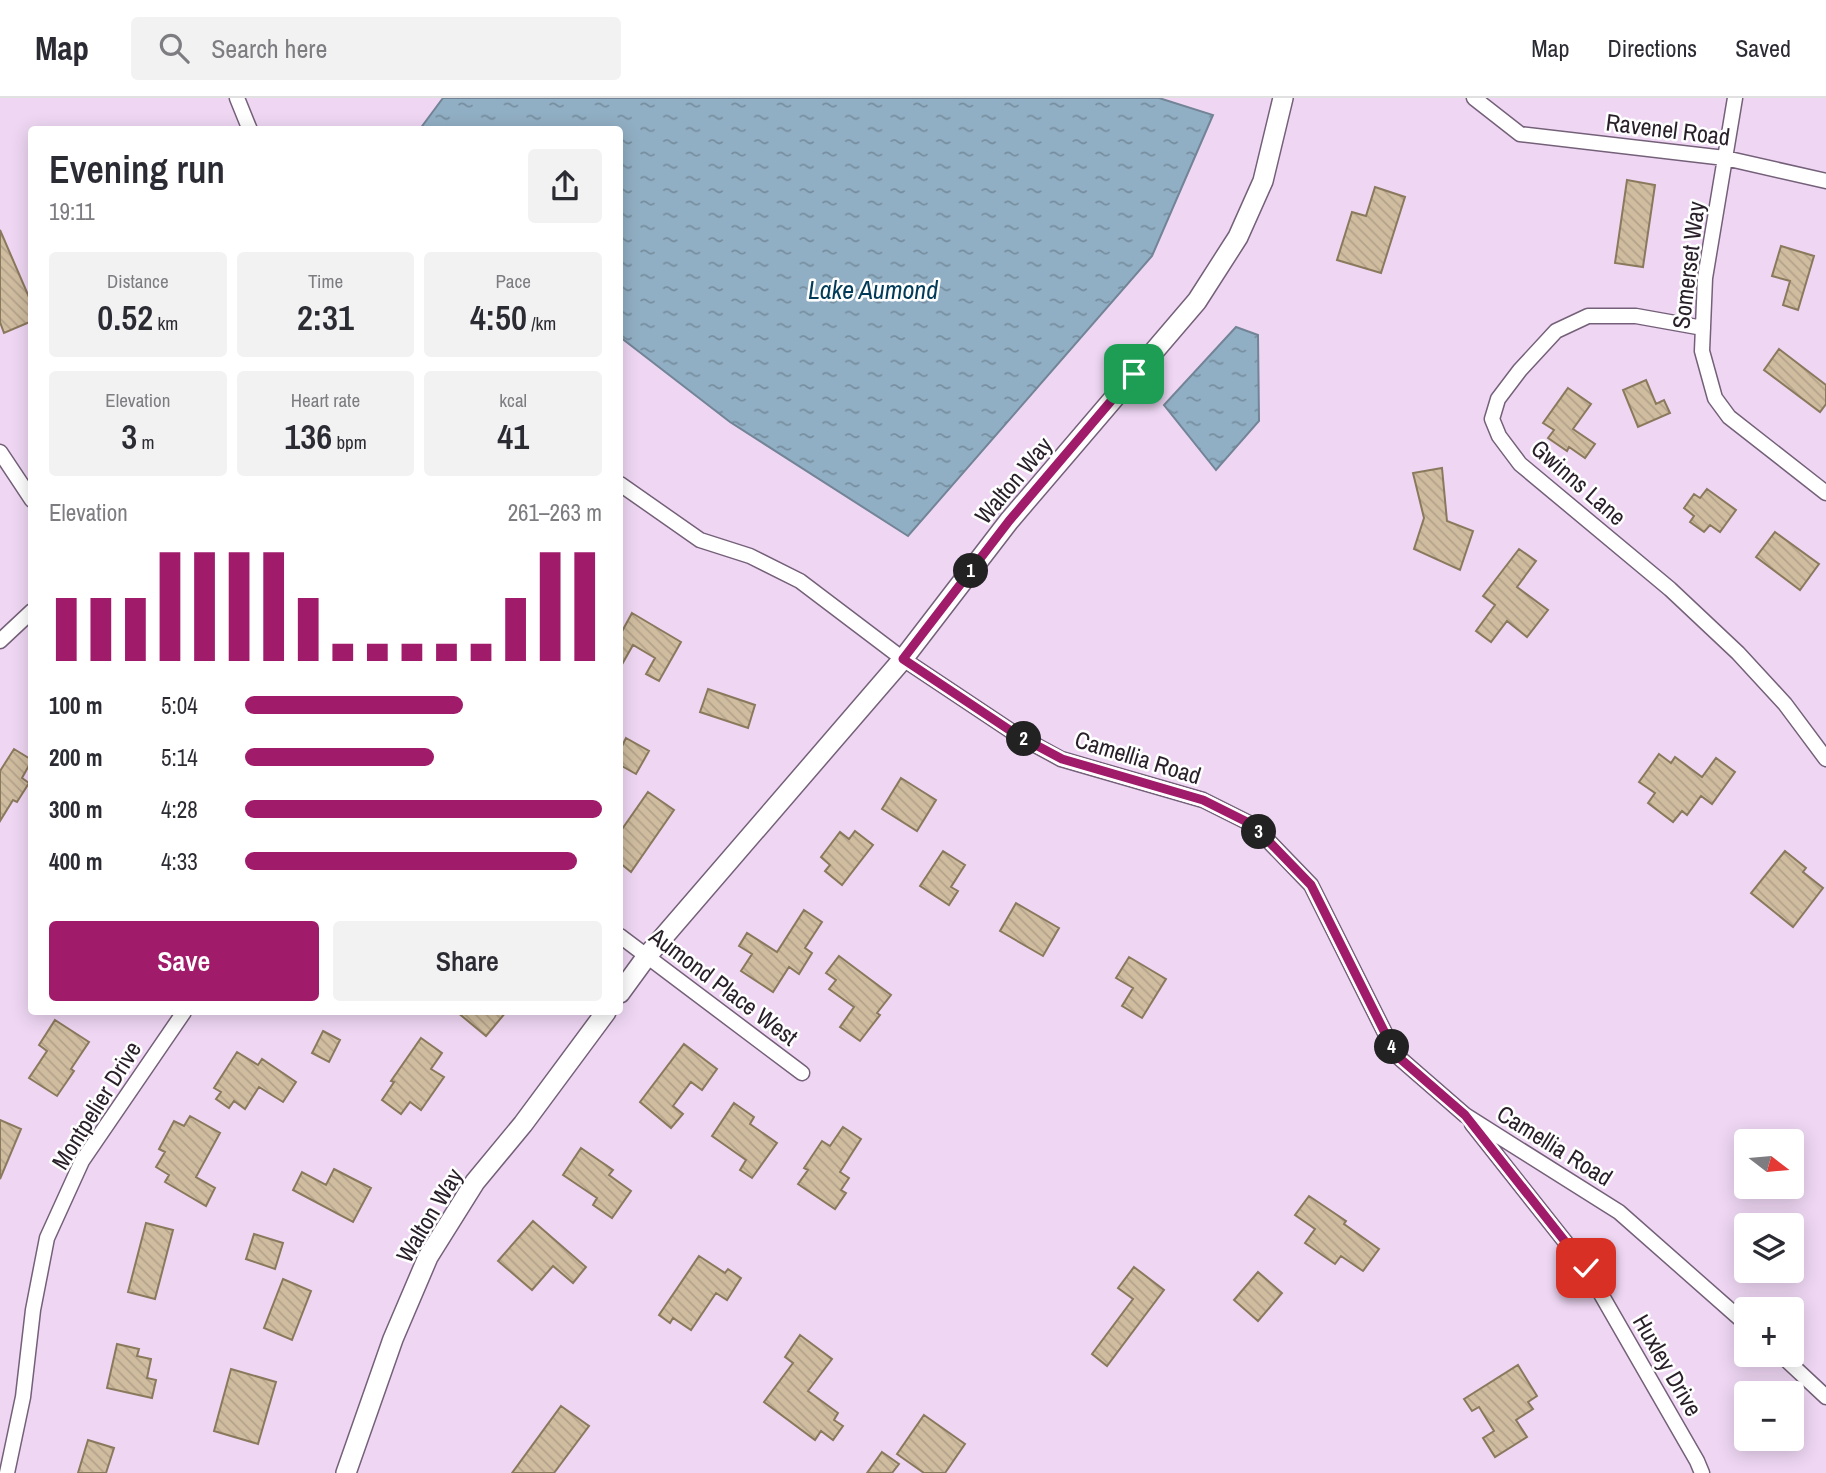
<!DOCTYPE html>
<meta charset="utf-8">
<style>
:root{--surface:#fff;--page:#f2f2f3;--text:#2b2b33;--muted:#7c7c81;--line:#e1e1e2;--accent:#a01b6a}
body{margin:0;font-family:"Archivo Narrow",sans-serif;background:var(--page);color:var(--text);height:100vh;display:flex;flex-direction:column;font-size:26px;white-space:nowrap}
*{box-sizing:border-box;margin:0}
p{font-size:23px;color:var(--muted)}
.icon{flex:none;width:38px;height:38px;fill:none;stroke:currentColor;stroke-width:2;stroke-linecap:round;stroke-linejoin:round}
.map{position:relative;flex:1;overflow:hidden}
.details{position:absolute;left:28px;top:28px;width:595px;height:889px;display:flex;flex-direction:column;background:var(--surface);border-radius:7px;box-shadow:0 4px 18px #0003}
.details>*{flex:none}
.needle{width:46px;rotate:106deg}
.tools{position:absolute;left:1734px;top:1031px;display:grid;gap:14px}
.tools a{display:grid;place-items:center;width:70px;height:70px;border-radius:7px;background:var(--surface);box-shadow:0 4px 18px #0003;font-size:35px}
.pin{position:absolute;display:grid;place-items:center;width:60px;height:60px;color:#fff;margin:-30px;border-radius:14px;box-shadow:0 4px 10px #0006}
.km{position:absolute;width:35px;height:35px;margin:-18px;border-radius:50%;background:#222;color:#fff;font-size:19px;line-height:35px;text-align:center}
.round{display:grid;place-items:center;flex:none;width:74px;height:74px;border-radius:7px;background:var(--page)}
.summary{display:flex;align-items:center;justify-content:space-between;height:119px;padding:0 21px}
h1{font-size:38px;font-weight:600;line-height:52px}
.stats{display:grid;grid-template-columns:repeat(3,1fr);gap:10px;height:119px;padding:7px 21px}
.stats div{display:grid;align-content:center;border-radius:7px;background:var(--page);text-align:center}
.stats b{font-size:35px;font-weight:600}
.stats small{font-size:19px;font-weight:400}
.stats p{font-size:19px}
.chart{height:196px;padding:14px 21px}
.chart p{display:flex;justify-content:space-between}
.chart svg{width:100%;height:126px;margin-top:7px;stroke:var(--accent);stroke-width:6}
.cta{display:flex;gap:14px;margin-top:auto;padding:14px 21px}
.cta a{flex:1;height:80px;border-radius:7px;background:var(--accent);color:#fff;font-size:28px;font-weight:600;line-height:80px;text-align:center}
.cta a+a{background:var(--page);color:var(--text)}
ul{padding:0 21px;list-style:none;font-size:23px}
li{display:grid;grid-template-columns:112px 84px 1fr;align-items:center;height:52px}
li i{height:18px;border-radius:9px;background:var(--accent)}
header{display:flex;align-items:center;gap:42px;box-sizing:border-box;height:98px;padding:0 35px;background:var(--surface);border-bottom:2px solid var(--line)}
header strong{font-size:33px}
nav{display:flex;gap:38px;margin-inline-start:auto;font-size:24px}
.search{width:490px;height:63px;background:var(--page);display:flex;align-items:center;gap:18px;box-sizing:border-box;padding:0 24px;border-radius:7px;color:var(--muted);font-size:26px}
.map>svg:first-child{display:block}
</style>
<header>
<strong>Map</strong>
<div class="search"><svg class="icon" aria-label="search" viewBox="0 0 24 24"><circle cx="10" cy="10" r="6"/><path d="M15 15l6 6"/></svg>Search here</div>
<nav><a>Map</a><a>Directions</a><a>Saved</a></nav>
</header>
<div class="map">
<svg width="1826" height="1375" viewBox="0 0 1826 1375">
<defs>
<pattern id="water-ripples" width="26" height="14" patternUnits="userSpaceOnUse" patternTransform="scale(1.75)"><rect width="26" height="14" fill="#91afc4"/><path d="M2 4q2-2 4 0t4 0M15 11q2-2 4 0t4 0" fill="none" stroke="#768e9f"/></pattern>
<pattern id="building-back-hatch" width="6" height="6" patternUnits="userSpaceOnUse" patternTransform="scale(1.75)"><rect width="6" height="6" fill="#d0bda0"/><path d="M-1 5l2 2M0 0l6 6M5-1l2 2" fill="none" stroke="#b3a28a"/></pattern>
</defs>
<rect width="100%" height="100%" fill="#efd7f4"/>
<path fill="url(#water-ripples)" stroke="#728496" stroke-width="2" d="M443,0h716l54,17 -61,141 -244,280 -178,-114 -110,-85v-207l-200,-1z
M1236,229l22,8 1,86 -43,49 -52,-65z"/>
<path fill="url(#building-back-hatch)" stroke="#8b795d" stroke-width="2" d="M1627,82l28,5 -12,82 -28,-4z
M1375,89l30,10 -24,76 -44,-13 15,-48 14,4z
M0,132l32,74v17l-28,12 -4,-11z
M1781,148l33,10 -16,54 -15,-5 7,-24 -18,-5z
M1779,251l47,36v19l-6,8 -56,-42z
M1646,282l10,24 8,-4 6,13 -32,14 -15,-37z
M1568,290l23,16 -18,25 22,15 -10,14 -16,-11 -2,4 -19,-13 6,-8 -11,-7z
M1442,370l5,53 26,10 -13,39 -46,-21 10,-31 -11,-45z
M1707,391l29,21 -16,22 -10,-7 -6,7 -14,-10 4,-6 -10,-8 10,-14 6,4z
M1775,434l44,32 -19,26 -44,-33z
M1519,451l17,12 -19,26 31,23 -21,27 -20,-16 -16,21 -15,-11 19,-26 -12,-9z
M632,515l49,29 -22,39 -13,-7 9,-16 -22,-13 -13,23v-33z
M708,591l47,16 -7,23 -48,-16z
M626,640l23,13 -13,23 -16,-9v-15z
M14,651l18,11 -10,18 7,5 -12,19 -4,-2 -13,21v-50z
M1659,656l12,9 4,-6 27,20 14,-19 19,14 -23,32 -11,-8 -14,19 -5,-4 -9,11 -25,-19 7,-10 -16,-11z
M901,680l35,22 -19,31 -35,-22z
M648,694l26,18 -43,62 -11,-9v-31z
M855,733l18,14 -31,40 -17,-14 5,-6 -9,-8 19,-25 9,7z
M943,753l22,14 -14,22 7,4 -9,14 -29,-19z
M1785,753l21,17 -3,4 20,16 -30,39 -42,-34z
M1016,805l43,25 -16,28 -43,-25z
M804,812l18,12 -17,26 7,5 -13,21 -10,-7 -16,25 -32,-21 11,-17 -13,-8 8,-13 30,19z
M839,858l52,39 -14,18 3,2 -20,26 -20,-14 14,-20 -25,-18 7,-9 -10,-7z
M1129,859l37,22 -24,39 -20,-12 11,-18 -17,-10z
M457,914h49l-20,24z
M55,922l34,22 -18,27 3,2 -17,25 -28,-18 18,-27 -8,-6z
M323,933l17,9 -11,22 -17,-9z
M421,940l21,15 -11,16 13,8 -23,33 -11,-8 -9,12 -19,-14 12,-18 -3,-1z
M684,946l33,25 -15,21 -11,-8 -18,24 10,8 -12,14 -31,-26z
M237,954l21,13 4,-6 34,23 -13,20 -24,-15 -14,22 -11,-8 -5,7 -13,-9 5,-7 -7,-4z
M734,1005l20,14 -4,7 27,19 -25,35 -12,-8 6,-10 -34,-24z
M190,1018l30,17 -24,44 19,11 -9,18 -41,-24 4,-7 -13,-8 9,-15 -6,-3 15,-28 10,5z
M0,1022l21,9 -21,50z
M843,1029l18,12 -21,33 9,6 -8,12 5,3 -11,16 -37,-25 10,-14 -4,-2 18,-27 8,5z
M581,1050l32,22 -4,5 22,16 -19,27 -19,-13 4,-7 -34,-23z
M334,1071l37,19 -18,34 -60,-32 9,-18 24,13z
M1309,1098l37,25 -2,3 35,25 -16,22 -22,-15 -6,8 -30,-21 10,-14 -20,-14z
M533,1123l53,46 -13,16 -20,-17 -21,24 -34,-29z
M146,1125l27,7 -18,69 -27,-7z
M254,1136l29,9 -8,26 -29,-10z
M699,1158l26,17 3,-4 13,9 -14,22 -11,-7 -25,37 -18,-12 -3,5 -11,-8z
M1134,1169l30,23 -57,76 -15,-12 41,-55 -15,-11z
M1258,1174l24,21 -24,28 -24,-21z
M283,1181l28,12 -19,49 -28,-12z
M800,1237l32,24 -24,32 30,22 -4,7 9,6 -10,14 -12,-9 -6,9 -51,-38 29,-39 -8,-6z
M117,1246l22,5 -2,7 14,3 -4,19 9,2 -4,18 -45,-10z
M1518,1267l19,31 -9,6 5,7 -17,11 11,17 -32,20 -12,-19 11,-7 -15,-24 -7,4 -8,-12z
M231,1271l45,13 -18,62 -44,-13z
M561,1308l28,20 -35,47h-42z
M924,1317l41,29 -20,29h-21l-27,-19z
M88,1342l26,8 -8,25h-28z
M882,1354l17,12 -7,9h-25z"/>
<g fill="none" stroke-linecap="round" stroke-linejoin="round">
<defs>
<path id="minor" d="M237,0l13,32
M1474,0l46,36 205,24 101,23
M1735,0l-30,180 -3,73 13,47 14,19 97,76
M1703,230l-67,-12h-48l-32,15 -36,39 -22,29 -6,20 7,17 21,28 150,125 68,64 47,51 41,55
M0,354l32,48
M620,386l80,56 50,16 50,25 103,78 114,76 44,24 142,41 50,25 58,60 85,170 69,60 154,97 127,112
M0,543l32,-30
M620,838l182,137
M1472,1026l114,144 111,193 5,12
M1780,1256l46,43
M7,1375l16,-76 10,-87 14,-72 35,-77 102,-149"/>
<path id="secondary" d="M620,895l27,-37 256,-297 106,-138 188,-220 41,-64 25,-56 20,-83
M346,1375l47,-134 35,-82 47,-75 48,-58 83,-112"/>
</defs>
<use href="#minor" stroke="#756079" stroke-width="17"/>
<use href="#secondary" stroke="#756079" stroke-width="22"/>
<use href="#minor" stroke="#fff" stroke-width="14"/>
<use href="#secondary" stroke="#fff" stroke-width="19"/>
</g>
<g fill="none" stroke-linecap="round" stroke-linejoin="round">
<defs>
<path id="route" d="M1134,276l-125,147 -106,138 114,76 45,24 141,41 50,25 58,60 85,170 69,60 121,153"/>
</defs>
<use href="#route" stroke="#fff" stroke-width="14"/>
<use href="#route" stroke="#a01b6a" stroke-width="9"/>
</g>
<g text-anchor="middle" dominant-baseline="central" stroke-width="5" stroke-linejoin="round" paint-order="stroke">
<g font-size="24" fill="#281f29" stroke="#fff">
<text transform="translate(1668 31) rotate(7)">Ravenel Road</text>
<text transform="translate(1688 167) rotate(-83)">Somerset Way</text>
<text transform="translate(1013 382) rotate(-50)">Walton Way</text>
<text transform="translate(1579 384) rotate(41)">Gwinns Lane</text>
<text transform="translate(1138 659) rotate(17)">Camellia Road</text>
<text transform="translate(724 888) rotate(37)">Aumond Place West</text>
<text transform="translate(96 1007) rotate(-58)">Montpelier Drive</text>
<text transform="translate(1555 1047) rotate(32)">Camellia Road</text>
<text transform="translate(429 1117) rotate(-59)">Walton Way</text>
<text transform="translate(1668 1267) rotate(60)">Huxley Drive</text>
</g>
<g font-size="26" font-style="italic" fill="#013b59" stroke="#fff">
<text x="873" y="191">Lake Aumond</text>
</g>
</g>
</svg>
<div class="tools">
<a><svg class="needle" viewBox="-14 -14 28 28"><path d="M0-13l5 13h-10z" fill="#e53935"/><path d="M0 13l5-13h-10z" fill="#7c7c81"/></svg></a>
<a><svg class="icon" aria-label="layers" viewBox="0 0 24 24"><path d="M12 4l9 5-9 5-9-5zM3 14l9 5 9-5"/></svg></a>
<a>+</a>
<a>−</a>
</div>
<div class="pin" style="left:1134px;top:276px;background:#1e9e55"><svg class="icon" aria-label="arrive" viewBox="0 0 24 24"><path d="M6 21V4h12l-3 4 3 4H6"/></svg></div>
<div class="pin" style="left:1586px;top:1170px;background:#d93025"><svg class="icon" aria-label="check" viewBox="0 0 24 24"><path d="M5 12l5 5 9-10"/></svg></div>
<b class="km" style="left:971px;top:473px">1</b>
<b class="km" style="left:1024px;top:641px">2</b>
<b class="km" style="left:1259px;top:734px">3</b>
<b class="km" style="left:1392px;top:949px">4</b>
<section class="details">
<div class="summary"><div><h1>Evening run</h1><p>19:11</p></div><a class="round"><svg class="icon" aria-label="share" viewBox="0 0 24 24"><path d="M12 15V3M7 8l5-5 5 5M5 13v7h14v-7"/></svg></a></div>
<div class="stats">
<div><p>Distance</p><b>0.52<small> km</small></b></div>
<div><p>Time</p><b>2:31</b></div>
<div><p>Pace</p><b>4:50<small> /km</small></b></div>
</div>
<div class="stats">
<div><p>Elevation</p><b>3<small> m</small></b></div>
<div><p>Heart rate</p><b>136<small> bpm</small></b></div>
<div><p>kcal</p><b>41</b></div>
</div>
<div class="chart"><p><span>Elevation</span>261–263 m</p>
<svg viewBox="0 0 160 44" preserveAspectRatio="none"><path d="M5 44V22M15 44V22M25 44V22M35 44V6M45 44V6M55 44V6M65 44V6M75 44V22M85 44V38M95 44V38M105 44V38M115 44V38M125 44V38M135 44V22M145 44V6M155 44V6"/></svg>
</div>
<ul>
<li><b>100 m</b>5:04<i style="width:61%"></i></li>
<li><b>200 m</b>5:14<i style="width:53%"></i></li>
<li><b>300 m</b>4:28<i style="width:100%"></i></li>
<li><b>400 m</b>4:33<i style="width:93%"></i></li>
</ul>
<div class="cta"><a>Save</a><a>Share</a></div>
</section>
</div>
